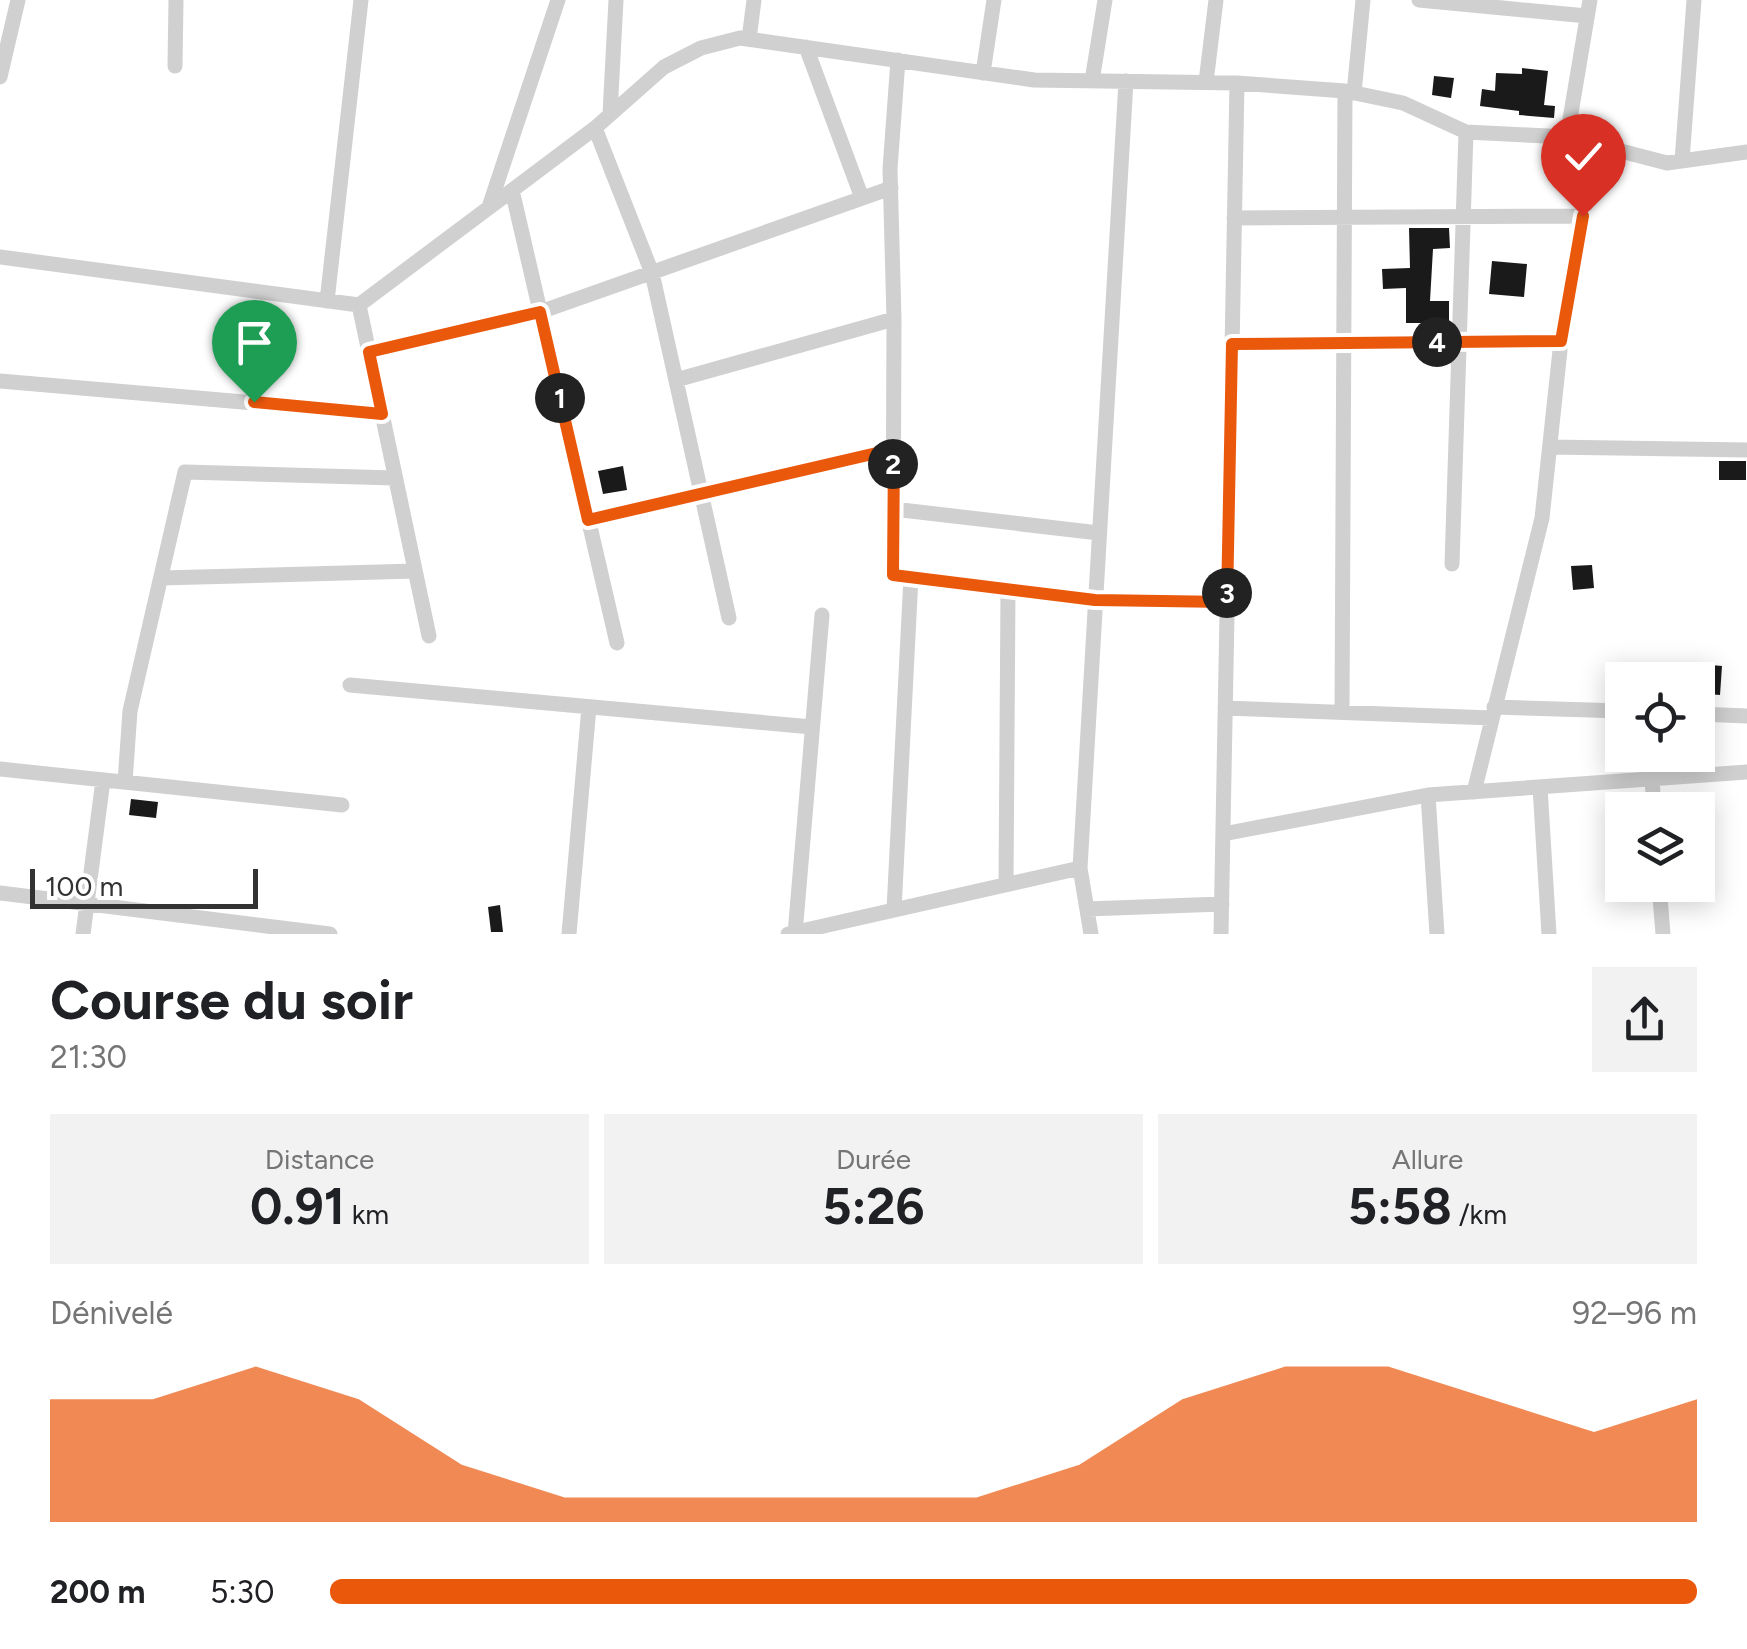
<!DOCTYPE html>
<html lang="fr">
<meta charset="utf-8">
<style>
:root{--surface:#fff;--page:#f2f2f2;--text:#202124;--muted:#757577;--accent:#ea580c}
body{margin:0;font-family:Figtree,sans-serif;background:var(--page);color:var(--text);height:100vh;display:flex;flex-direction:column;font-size:38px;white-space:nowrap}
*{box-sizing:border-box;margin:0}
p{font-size:32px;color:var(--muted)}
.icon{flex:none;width:55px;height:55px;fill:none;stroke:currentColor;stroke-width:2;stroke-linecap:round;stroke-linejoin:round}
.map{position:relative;height:934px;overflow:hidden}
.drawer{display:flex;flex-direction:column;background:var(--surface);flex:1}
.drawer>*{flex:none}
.controls{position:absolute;left:1605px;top:662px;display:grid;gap:20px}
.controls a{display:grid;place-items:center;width:110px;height:110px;border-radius:0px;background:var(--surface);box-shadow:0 5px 25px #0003;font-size:50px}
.scale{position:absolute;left:30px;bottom:25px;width:228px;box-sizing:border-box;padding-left:10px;border:5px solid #333;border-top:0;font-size:28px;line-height:35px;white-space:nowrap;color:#333;-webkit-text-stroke:8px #fff;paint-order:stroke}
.pin{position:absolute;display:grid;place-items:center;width:85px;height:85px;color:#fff;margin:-102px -42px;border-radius:50% 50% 50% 0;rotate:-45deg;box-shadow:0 0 10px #0007}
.pin .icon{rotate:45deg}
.km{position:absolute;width:50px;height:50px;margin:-25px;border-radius:50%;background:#222;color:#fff;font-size:28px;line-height:50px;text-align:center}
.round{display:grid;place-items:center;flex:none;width:105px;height:105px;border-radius:0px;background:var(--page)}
.headline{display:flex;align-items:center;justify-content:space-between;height:170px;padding:0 50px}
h1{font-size:55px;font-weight:700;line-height:75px}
.metrics{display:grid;grid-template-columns:repeat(3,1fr);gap:15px;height:170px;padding:10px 50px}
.metrics div{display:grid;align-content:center;border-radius:0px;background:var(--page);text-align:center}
.metrics b{font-size:50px;font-weight:700}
.metrics small{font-size:28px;font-weight:400}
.metrics p{font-size:28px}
.chart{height:280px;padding:20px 50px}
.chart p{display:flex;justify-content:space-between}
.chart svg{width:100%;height:180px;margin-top:10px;fill:var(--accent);opacity:.7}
ul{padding:0 50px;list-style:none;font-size:32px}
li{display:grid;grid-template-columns:160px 120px 1fr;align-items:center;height:75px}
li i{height:25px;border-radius:12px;background:var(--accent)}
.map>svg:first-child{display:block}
</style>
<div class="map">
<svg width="1747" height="934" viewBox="0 0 1747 934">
<rect width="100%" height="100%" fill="#fff"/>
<path fill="#1a1a1a" d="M1522,68l26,3 -4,34 11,1 -1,12 -35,-3v-4l-39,-5 2,-17 13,2 1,-18 26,1z
M1434,76l20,2 -3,20 -19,-3z
M1409,228h40l1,20 -17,1 -3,52h19v22h-43v-35l-23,1 -1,-20 28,-1z
M1492,261l35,3 -3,33 -35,-3z
M1719,461h27v19h-27z
M623,466l4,24 -24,4 -5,-23z
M1592,565l2,23 -21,2 -2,-24z
M1711,665l11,1 -2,29 -12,-1z
M131,799l27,3 -2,16 -27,-3z
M500,905l3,27h-12l-3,-25z"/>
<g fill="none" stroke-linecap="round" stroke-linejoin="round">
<path stroke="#d0d0d0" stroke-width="15" d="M1419,0l168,16
M749,39l5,-39
M806,47l56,151
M898,60l-8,109 4,150 -1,256 202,25 132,1
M175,66l1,-66
M983,73l11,-73
M0,77l18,-77
M1092,81l13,-81
M1206,82l10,-82
M1354,93l9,-93
M610,114l6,-114
M595,128l57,145 77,345
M1567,137l23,-137
M1682,161l12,-161
M512,190l105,453
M489,207l69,-207
M1234,218l349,-2
M0,257l359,48 236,-177 69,-61 37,-19 39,-10 294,42 203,3 108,8 58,12 63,29 101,5 100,26 80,-11
M327,301l34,-301
M359,305l70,331
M1232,344l329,-3
M369,352l171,-40 351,-124
M676,380l218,-61
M0,381l382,33
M1550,447l197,3
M893,509l206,24
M588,521l305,-72
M1452,564l14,-432
M161,578l254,-7
M350,685l462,42
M1494,707l128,4
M1225,708l267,10
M1342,712l3,-621
M1698,714l49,2
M0,769l342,36
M1652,779l2,31
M125,782l5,-71 55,-239 210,6
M1540,787l9,147
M1474,792l68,-274 19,-177 34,-197
M1428,795l9,139
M1223,834l205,-39 319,-23
M1006,885l2,-296
M1659,885l4,49
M0,893l330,41
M1087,909l135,-5
M894,910l17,-333
M83,934l20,-154
M569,934l20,-227
M788,934l292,-66
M795,934l27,-319
M1091,934l-11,-66 46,-787
M1221,934l16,-851"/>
</g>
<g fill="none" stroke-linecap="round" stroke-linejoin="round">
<defs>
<path id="route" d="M254,402l128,12 -13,-62 171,-40 48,208 306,-71 -1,126 202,25 132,2 5,-258 329,-3 22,-125"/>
</defs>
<use href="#route" stroke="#fff" stroke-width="20"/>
<use href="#route" stroke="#ea580c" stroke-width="12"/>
</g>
</svg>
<div class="controls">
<a><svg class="icon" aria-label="locate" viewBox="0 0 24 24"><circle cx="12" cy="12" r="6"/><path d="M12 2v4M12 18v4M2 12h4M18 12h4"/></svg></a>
<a><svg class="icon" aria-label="layers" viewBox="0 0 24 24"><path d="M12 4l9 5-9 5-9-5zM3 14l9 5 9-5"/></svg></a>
</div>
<div class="scale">100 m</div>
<div class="pin" style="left:254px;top:402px;background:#1e9e55"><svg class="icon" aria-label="arrive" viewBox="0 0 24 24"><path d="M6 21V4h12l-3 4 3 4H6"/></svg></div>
<div class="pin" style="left:1583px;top:216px;background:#d93025"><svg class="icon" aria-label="check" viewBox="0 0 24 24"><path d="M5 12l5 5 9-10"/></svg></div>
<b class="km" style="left:560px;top:398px">1</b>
<b class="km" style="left:893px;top:464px">2</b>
<b class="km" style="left:1227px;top:593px">3</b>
<b class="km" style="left:1437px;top:342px">4</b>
</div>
<section class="drawer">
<div class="headline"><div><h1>Course du soir</h1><p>21:30</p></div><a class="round"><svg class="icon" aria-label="share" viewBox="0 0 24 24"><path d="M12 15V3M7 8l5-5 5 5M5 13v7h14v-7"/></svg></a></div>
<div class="metrics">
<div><p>Distance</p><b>0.91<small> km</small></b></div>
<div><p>Durée</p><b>5:26</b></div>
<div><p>Allure</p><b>5:58<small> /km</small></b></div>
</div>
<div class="chart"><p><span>Dénivelé</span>92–96 m</p>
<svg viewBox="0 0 160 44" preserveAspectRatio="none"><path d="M0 44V14L10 14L20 6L30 14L40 30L50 38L60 38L70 38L80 38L90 38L100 30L110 14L120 6L130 6L140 14L150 22L160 14V44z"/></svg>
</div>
<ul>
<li><b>200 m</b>5:30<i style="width:100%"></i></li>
</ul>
</section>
